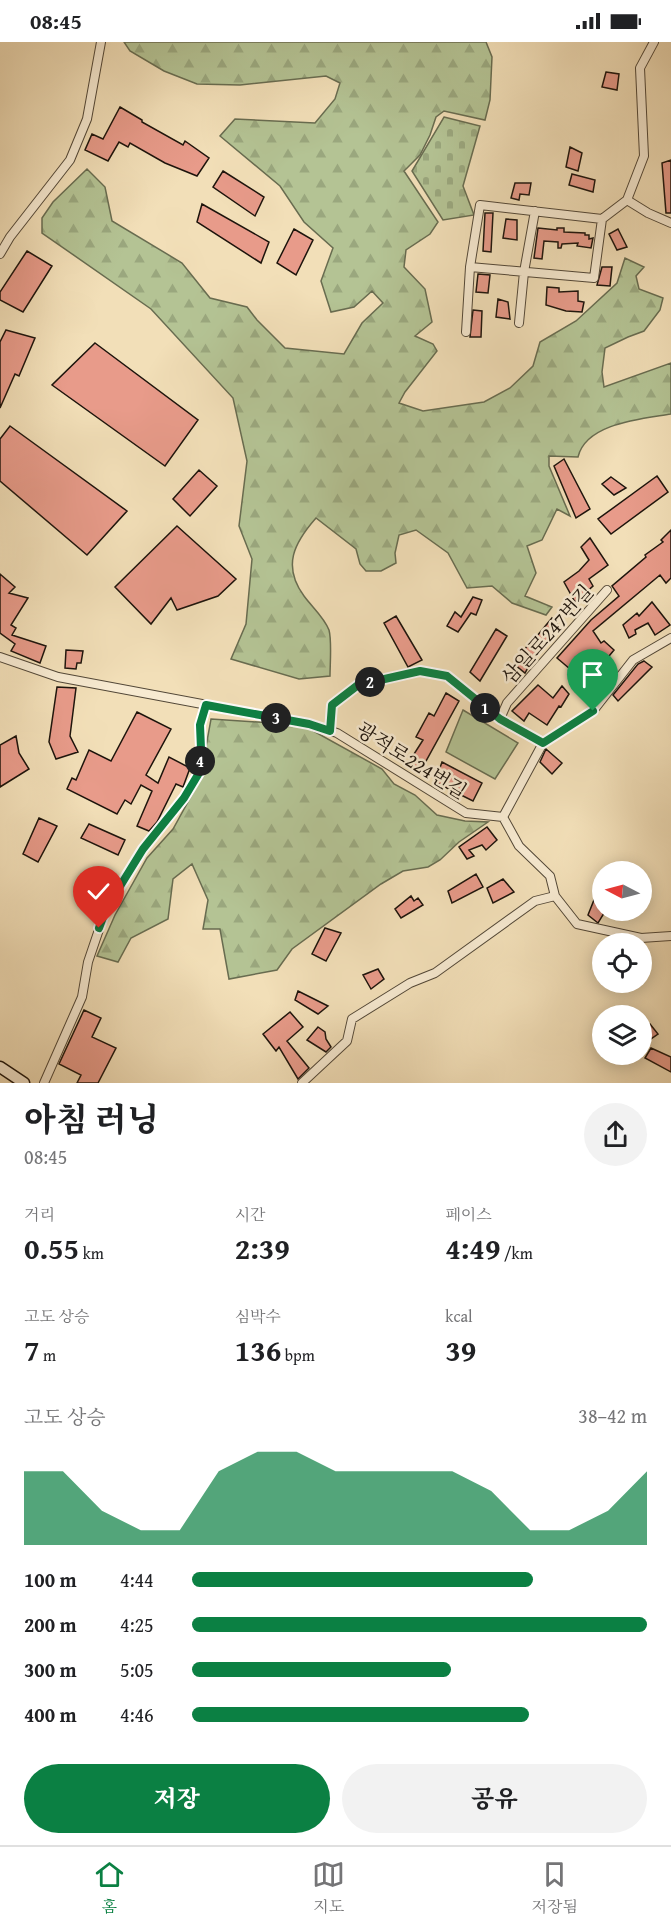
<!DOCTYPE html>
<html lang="ko">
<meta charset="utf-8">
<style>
:root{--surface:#fff;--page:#f2f2f2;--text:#202124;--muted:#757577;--line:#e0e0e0;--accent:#0b8043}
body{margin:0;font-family:"Gentium Book Plus","Noto Serif KR",serif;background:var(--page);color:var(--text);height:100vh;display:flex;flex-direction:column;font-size:22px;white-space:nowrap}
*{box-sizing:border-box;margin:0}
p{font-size:20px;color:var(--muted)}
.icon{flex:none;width:33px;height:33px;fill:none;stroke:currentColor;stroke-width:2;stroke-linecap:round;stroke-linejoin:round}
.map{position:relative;height:1041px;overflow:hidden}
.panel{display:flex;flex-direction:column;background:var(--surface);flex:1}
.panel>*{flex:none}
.needle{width:39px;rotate:276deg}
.controls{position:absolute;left:592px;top:819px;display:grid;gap:12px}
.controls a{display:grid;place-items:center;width:60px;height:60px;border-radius:50%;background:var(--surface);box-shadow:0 3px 15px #0003;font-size:30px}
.pin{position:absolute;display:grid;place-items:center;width:51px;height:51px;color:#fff;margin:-62px -26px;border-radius:50% 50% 50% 0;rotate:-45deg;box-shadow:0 0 6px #0007}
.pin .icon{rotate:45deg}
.km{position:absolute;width:30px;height:30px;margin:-15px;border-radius:50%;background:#222;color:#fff;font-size:16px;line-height:30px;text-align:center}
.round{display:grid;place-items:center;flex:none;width:63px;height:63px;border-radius:32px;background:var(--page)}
.head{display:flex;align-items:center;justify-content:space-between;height:102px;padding:0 24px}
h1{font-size:33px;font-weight:800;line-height:45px}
.metrics{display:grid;grid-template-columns:repeat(3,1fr);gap:9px;height:102px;padding:6px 24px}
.metrics div{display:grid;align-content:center}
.metrics b{font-size:30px;font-weight:800}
.metrics small{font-size:16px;font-weight:400}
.metrics p{font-size:16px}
.chart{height:168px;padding:12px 24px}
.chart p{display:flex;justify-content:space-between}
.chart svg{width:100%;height:108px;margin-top:6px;fill:var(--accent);opacity:.7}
.primary-button{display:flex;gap:12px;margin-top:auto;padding:12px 24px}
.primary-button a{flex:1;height:69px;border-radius:36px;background:var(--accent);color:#fff;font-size:24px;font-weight:800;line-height:69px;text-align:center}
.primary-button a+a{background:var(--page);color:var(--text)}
ul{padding:0 24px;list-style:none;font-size:20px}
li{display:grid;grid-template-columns:96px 72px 1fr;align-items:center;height:45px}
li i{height:15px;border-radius:8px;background:var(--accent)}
.status{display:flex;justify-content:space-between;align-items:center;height:42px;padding:0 30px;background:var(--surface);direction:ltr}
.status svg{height:16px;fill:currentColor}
.menu{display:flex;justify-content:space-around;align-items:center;height:84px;border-top:2px solid var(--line);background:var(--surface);font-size:16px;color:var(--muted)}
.menu a{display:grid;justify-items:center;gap:3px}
.menu .on{color:var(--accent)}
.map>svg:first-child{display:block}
</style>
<div class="status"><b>08:45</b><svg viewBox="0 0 49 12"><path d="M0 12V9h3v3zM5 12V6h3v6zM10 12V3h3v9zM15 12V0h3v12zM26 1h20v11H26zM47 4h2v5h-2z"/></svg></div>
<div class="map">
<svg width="671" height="1041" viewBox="0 0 671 1041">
<defs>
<pattern id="forest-firs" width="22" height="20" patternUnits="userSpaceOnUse" patternTransform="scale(1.5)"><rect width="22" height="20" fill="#b4c394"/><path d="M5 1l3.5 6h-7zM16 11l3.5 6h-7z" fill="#9aa77e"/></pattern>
<pattern id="cemetery-stones" width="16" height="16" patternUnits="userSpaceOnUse" patternTransform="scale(1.5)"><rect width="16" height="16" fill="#b4c394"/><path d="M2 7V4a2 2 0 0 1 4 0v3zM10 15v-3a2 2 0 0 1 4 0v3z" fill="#9aa77e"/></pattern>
</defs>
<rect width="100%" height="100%" fill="#f2dfb8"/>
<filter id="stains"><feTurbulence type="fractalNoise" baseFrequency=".00333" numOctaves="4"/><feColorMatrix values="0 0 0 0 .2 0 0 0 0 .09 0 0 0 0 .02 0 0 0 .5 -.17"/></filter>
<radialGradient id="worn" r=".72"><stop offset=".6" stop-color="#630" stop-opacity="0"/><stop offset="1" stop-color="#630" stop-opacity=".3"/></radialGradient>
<path fill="url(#forest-firs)" stroke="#686c50" stroke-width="1.5" d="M124,0h362l6,15 -2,43 -5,20 -41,-9 -8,6 -6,18 -10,20 -16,16 34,51 -8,12 -24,16 -2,17 21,22 7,33 -17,14 18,8 4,7 -32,41 -6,11 24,8 61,-9 26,-14 23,-22 7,-24 36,-21 41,-38 8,-25 19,9 -8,9 3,13 24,9 -3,12 -16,21 -16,6 -23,11 -3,24 2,15 67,-24v51c-29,5 -85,9 -93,43l-29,-1v10l21,50 -13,-7 -15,31 -15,6 9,27 -11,23 27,11 -6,8 -34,-12 -20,-17 -25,2 -19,-35 -32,-23 -17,5 -4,18 1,10 -15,8h-15l-6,-7 -4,-15 -40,-31c-22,25 -34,48 -12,78 8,11 20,21 25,34 3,11 1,34 1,46l-31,3 -68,-20 15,-35 6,-65 -13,-33 8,-65 -14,-63 -82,-89 -109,-76v-15l11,-16 34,-33 18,18 7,34 70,42 28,35 37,9 10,13 28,28 59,6 18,-31 21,-20 -11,-12 -18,16 -23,5 -10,-31 12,-33 -29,-26 -24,-36 -60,-50 15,-17 80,4 20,-24 5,-16 -14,-7 -86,9 -43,-1 -33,-13 -34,-20z
M211,677l77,5 20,4 74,41 12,15 21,11 22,20 28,6 23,1 -29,20 -19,18 -12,7 -25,4 -22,13 -89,65 -15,21 -48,9 -9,-50h-17l5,-29 -16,-36 -19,15 -5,40 -37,19 -13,24 -21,-6 18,-41 32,-57 26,-29 27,-49z"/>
<path fill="url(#cemetery-stones)" stroke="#686c50" stroke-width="1.5" d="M444,75l36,9 -17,60 11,29 -31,5 -31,-49z"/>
<path fill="#b4c394" stroke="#686c50" stroke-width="1.5" d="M463,668l55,33 -23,36 -49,-27z"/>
<path fill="#e89b8a" stroke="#1d140c" stroke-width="1.5" d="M606,30l13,2 -2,16 -15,-3z
M120,65l22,13v2l41,23 2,-4 24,17 -12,18 -32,-13 -35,-20 -2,4 -9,-5 -11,19 -23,-11 7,-16 11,5z
M570,105l12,6 -4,18 -12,-4z
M671,118v53h-5l-4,-50z
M223,129l41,26 -9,19 -42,-29z
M572,132l23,6 -2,12 -24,-7z
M515,141h16l-2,12 -9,-1 -1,6 -8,-2z
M202,162l67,38 -8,21 -64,-41z
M485,171h8l-2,39 -8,-1z
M506,177l11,1v20l-14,-2z
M538,186l19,2v-2h7v4l21,1v2h4v4l4,-1 -2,10 -14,-2 1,-3 -16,1 -1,4h-3v-6l-14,-1 -2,18 -8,-1z
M294,187l19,11 -17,35 -19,-12z
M618,187l9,18 -10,3 -8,-16z
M27,209l25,15 -29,46 -23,-12v-8z
M602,225h10l-2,19 -13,-1z
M478,232l12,1 -2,18 -12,-1z
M547,245l12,1v4l19,-1v10l6,1 -2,10 -16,-1 -20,-6z
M498,257l10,3 2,17 -14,-2z
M473,268l9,1 -1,26h-11z
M6,288l29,8 -16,38 -4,-2 -15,34v-66z
M95,301l103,77 -33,46 -113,-81z
M10,384l117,85 -40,44 -87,-74v-42z
M564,417l26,50 -14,9 -22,-52z
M199,428l18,16 -27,30 -17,-17z
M657,434l11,16 -57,42 -13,-15z
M611,435l15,11 -12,7 -12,-11z
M177,484l59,53 -18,17 -41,14 -6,-12 -20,26 -36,-37z
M671,488v48l-5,5 -6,-8 -67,56 8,12 3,-2 10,9 -9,11 -2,-2 -12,15 -12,-15 -9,10 -13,-11 34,-38 28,-24 -7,-10 34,-29 -1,-2 18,-13 -2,-2z
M590,496l18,27 -19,14 4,7 -18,16 -11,-20 15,-11 10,-11 -8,-13z
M0,532l15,13 -6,6 19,5 -17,27 5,3 -4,7 34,11 -6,17 -29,-12 4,-7 -15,-11z
M473,555l9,3 -6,15 -5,-2 -13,19 -11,-6 8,-14 6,5z
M652,560l18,23 -15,10 -7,-12 -13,7 1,4 -7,4 -6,-13 14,-12 2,3z
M396,574l26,44 -14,7 -24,-44z
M552,576l8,9 -17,20 -2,-3 -16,29 -11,-9 16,-22h2z
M496,587l11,7 -27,45 -10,-9z
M66,608l17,1 -2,12h-4l-1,6 -11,-1z
M644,619l8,6 -34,34 -5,-6 25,-31z
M538,643l15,13 9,-12 7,8 -8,13 -2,-1 -12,19 -18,-12 -5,8 -12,-10z
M57,645l19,1 -6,48 8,16 -22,7 -7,-17z
M446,651l13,8 -39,71 -13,-7 16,-25 -7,-3 13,-24 5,3z
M137,670l34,17 -25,46 12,8 11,-26 21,11 -7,19 -7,-3 -19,38 -8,9 -12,-5 15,-35 -11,-6 -10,19 -6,-4 -8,14 -50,-25 5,-11 4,2 13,-30 22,11z
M16,694l3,17 10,16 -29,18v-42z
M546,707l16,14 -10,11 -12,-12z
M442,720l40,21 -9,18 -38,-19z
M39,776l18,8 -19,36 -15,-8z
M89,782l36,16 -7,15 -37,-17z
M487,785l10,13 -11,10 -4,-5 -13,5 5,6 -7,3 -8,-12z
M476,832l7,13 -31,16 -4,-12z
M503,837l11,13 -21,11 -6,-15z
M411,854l3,5 4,-3 5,7 -22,13 -6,-9z
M594,858l9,6v4h3l-8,13 -10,-8z
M325,886l16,5 -15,28 -14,-7z
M378,927l6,10 -13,10 -8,-14z
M298,949l30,15 -10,8 -23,-14z
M84,968l17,8 -9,19 24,11 -18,35h-21l4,-8 -22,-11z
M290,970l13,15 -16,14 22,27 -11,11 -19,-32 -3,4 -13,-17z
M650,982l8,10 -16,11v-15z
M318,985l7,5 1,7 5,8 -5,5 -19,-12z
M651,1006l20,9v15l-26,-14z"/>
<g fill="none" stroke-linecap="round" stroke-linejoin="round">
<defs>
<path id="street" d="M627,158l17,-44 -4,-88 14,-26
M0,212l10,-17 60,-77 17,-41 14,-77
M470,225l124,11 8,-59
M519,281l5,-51 11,-61
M466,290l4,-65 10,-62 122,14 25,-19 21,13 23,10
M0,615l58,20 251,47 28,9 129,80 37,4 16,29 31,30 5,20 22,28 64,14 30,-2
M330,689l2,-26 26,-20 62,-14 27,5 53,43
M543,701l-43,-24 7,-16 100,-113
M503,775l40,-74 50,-32 40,-51 38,-22
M44,1041l38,-86 6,-35 18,-53 37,-60 41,-51 15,-25 2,-24 -1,-24 6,-20
M302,1041l45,-42 5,-22 58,-36 25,-10 100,-72 20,-5"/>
<path id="secondary" d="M0,1025l24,16"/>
</defs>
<use href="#street" stroke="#524737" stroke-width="10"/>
<use href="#secondary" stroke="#1d140c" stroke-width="13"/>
<use href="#street" stroke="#f7ead1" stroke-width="8"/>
<use href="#secondary" stroke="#f7ead1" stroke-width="10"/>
</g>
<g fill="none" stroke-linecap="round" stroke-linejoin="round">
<defs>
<path id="route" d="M99,886l7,-19 37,-60 41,-51 15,-25 2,-24 -1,-24 6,-20 103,19 21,7 2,-26 26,-20 62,-14 27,5 53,43 43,24 50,-32"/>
</defs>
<use href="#route" stroke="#fff" stroke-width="12"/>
<use href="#route" stroke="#0b8043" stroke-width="8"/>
</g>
<g text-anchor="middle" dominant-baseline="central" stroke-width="5" stroke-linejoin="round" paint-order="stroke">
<g font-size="20" fill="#1d140c" stroke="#f7ead1">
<text transform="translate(547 592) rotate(-48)">삼일로247번길</text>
<text transform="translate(412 718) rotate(32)">광적로224번길</text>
</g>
</g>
<rect width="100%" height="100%" filter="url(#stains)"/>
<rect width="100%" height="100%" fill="url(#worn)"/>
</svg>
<div class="controls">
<a><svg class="needle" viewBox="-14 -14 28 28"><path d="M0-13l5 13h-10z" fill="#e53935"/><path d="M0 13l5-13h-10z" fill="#757577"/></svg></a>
<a><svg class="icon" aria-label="locate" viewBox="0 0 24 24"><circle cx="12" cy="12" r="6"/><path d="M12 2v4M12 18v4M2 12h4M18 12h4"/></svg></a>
<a><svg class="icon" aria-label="layers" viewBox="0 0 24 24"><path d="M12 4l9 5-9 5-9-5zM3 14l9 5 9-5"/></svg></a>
</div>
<div class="pin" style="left:593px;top:669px;background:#1e9e55"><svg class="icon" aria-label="arrive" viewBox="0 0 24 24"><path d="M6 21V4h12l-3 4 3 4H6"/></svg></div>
<div class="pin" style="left:99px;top:886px;background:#d93025"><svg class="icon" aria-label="check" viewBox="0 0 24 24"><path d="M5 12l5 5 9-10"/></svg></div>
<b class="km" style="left:485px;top:666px">1</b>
<b class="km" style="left:370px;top:640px">2</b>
<b class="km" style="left:276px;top:676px">3</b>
<b class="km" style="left:200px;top:719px">4</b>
</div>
<section class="panel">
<div class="head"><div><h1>아침 러닝</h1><p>08:45</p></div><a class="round"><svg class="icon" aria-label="share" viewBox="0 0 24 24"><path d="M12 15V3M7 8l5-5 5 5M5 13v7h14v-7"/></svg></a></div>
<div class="metrics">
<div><p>거리</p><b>0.55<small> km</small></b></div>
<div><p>시간</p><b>2:39</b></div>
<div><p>페이스</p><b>4:49<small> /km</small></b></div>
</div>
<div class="metrics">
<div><p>고도 상승</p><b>7<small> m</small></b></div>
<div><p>심박수</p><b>136<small> bpm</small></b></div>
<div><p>kcal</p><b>39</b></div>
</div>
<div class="chart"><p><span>고도 상승</span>38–42 m</p>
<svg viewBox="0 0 160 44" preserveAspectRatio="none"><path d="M0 44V14L10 14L20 30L30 38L40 38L50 14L60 6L70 6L80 14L90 14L100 14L110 14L120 22L130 38L140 38L150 30L160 14V44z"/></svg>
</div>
<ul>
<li><b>100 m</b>4:44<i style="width:75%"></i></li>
<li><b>200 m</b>4:25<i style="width:100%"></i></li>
<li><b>300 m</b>5:05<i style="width:57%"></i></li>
<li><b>400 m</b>4:46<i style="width:74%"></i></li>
</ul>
<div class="primary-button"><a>저장</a><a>공유</a></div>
</section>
<nav class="menu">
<a class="on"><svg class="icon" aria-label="home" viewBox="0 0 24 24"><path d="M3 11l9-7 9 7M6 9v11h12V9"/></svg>홈</a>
<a><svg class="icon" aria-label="map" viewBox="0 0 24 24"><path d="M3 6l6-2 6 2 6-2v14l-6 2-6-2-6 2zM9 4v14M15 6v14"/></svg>지도</a>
<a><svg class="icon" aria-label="saved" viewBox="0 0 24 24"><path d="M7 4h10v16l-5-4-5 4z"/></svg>저장됨</a>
</nav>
